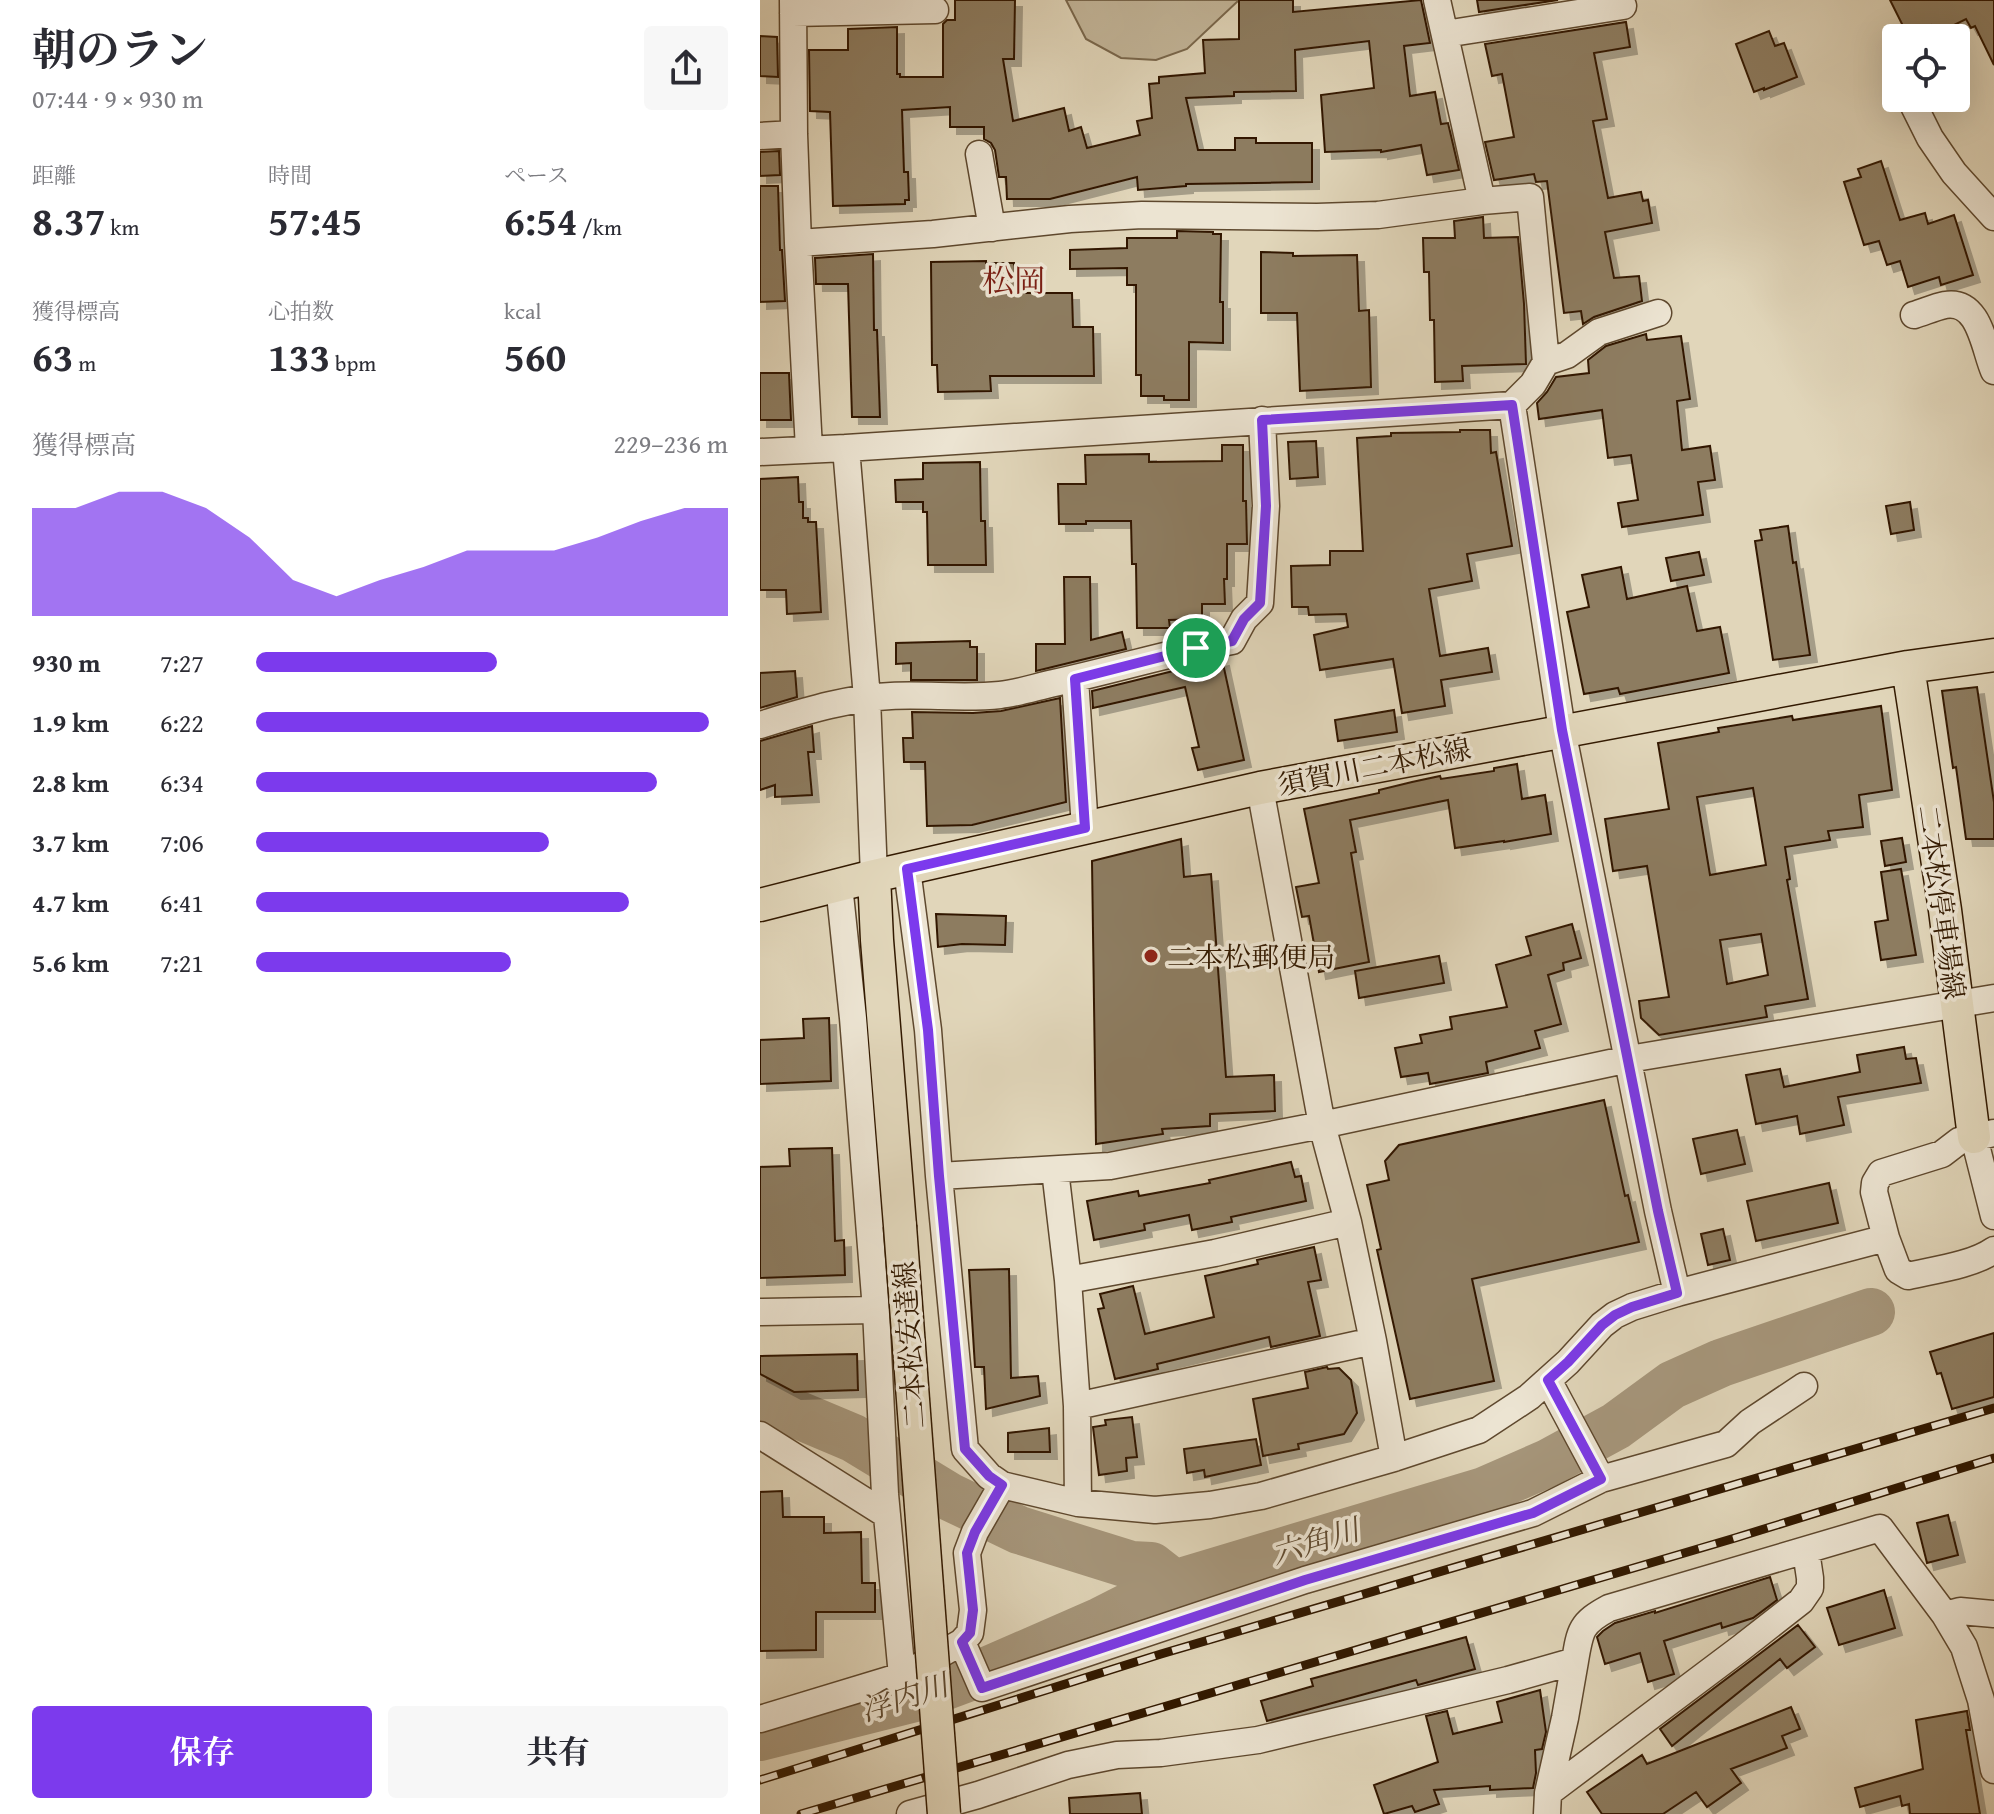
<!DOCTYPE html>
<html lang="ja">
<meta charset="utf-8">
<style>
:root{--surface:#fff;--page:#f7f7f7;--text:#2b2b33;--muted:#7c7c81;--accent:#7c3aed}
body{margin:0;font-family:"Gentium Book Plus","Noto Serif JP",serif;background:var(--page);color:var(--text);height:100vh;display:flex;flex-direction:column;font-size:30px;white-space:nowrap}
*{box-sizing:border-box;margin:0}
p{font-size:26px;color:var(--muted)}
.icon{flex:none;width:44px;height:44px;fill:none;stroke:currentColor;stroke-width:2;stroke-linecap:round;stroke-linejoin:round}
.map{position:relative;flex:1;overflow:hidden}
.sheet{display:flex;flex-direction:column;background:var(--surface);width:760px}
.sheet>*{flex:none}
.buttons{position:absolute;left:1122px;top:24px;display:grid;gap:16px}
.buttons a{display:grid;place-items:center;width:88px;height:88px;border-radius:8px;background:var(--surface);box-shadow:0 8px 32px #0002;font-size:40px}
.pin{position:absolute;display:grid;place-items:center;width:68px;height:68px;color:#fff;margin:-34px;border:4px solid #fff;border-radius:50%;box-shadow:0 2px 8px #0007}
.round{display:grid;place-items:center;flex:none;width:84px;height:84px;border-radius:8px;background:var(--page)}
.summary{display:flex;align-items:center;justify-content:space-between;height:136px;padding:0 32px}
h1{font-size:44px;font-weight:700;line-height:60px}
.figures{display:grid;grid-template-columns:repeat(3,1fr);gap:12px;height:136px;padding:8px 32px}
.figures div{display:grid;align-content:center}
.figures b{font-size:40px;font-weight:700}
.figures small{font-size:22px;font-weight:400}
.figures p{font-size:22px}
.chart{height:224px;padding:16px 32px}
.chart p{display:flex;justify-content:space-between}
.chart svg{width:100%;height:144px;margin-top:8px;fill:var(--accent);opacity:.7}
.action{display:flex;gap:16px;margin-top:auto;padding:16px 32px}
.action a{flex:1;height:92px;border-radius:8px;background:var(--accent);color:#fff;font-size:32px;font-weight:700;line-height:92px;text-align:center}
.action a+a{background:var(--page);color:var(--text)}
ul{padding:0 32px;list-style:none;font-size:26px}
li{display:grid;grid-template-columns:128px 96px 1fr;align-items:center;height:60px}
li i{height:20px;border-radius:10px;background:var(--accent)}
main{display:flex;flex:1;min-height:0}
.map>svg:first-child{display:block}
</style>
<main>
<section class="sheet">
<div class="summary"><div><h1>朝のラン</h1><p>07:44 · 9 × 930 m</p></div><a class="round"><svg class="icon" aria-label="share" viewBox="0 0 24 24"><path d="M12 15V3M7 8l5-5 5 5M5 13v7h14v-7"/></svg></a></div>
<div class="figures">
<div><p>距離</p><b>8.37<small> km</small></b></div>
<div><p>時間</p><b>57:45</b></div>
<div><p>ペース</p><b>6:54<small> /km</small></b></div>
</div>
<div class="figures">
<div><p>獲得標高</p><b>63<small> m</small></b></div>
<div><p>心拍数</p><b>133<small> bpm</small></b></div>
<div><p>kcal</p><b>560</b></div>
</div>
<div class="chart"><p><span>獲得標高</span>229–236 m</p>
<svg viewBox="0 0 160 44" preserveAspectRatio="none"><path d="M0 44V11L10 11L20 6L30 6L40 11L50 20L60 33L70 38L80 33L90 29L100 24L110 24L120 24L130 20L140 15L150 11L160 11V44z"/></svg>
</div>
<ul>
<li><b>930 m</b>7:27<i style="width:51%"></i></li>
<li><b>1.9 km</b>6:22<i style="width:96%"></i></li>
<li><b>2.8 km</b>6:34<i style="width:85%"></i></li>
<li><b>3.7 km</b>7:06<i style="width:62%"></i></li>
<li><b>4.7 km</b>6:41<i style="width:79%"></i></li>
<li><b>5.6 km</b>7:21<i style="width:54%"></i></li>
</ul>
<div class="action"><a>保存</a><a>共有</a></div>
</section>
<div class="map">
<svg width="1234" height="1814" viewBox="0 0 1234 1814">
<defs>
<filter id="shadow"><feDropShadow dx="7" dy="7" stdDeviation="0" flood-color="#0004"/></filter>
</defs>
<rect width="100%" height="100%" fill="#e1d6ba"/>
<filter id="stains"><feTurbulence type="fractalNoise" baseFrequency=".0025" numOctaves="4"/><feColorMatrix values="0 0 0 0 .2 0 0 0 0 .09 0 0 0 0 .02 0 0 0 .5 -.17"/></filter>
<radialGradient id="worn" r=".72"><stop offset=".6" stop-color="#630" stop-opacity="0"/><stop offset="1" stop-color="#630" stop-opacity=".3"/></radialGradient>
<path fill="#c3b69a" stroke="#7a684d" stroke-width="2" d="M306,0h173l-52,49 -31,11 -35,-2 -35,-19z"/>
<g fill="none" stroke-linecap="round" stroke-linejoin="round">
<path stroke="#a6967b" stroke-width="48" d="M0,1399l93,39 97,59 69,33 112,35 20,1 23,18
M0,1737l151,-38 80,-30 110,-48 73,-37 310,-93 64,-28 68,-37 56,-41 49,-22 150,-51"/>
</g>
<path fill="#8d7b61" stroke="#321900" stroke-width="2" fill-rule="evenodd" filter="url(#shadow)" d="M195,0h60l-1,59h-11l10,62 51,-13 5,23 12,-4 6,21 53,-13 -3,-14 15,-3 -3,-34 10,-1v-6l46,-4 -2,-33 36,-1v-39h54v12l128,-12 9,43 -26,3 6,50 25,-4 6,32 7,-1 11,47 -32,5 -6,-30 -40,7v-2l-56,2 -4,-57 53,-7 -5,-47 -74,9 1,41 -62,1v4l-48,2 12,52h37v-12h21v5h56v39l-126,2v2l-48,4 -1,-13 -87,22h-43l-1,-22h-7l-4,-27 -4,-7 -7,-4v-12h-34v-20l-48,3 2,62h4l1,28h-4v4l-72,2 -3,-94 -20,-1 -1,-61h39v-21l49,-2v47h3v3h43v-53l4,-4h8z
M717,0h81l-79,12z
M1130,0h104v65l-19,-39 -4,2 -5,-9 -30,15 -5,-9 -23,11z
M866,22l4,25 -36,6 13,66 -14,2 15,77 33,-6 2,9 5,-1 4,23 -47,9 9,46 25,-2 3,25 -48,16 -11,7 -2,-13 -17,2 -17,-132 -11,1 -2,-8 -40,6 -9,-38 29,-5 -12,-63 -10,2 -7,-32z
M1009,31l6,15 9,-3 13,34 -33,13v-2l-10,4 -18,-48z
M0,36l17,1 1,40 -18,-1z
M19,151l1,24 -20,1v-24z
M1121,161l19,59 25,-7 3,11 26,-9 19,60 -32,10 -2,-8 -31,10 -8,-26 -13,4 -8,-24 -15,4 -20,-63 17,-5 -3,-8z
M0,186h18l2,64h2l3,51 -25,1z
M723,217l1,21 34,-1 6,67 2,60 -64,2 1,15 -28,1 -1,-62h-4l-1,-48h-5l-1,-34h32l-1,-17z
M417,231l36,1v2h8l-1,68h3v41l-34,-1v58h-25v-4h-23v-21h-5v-90h-9v-17l-57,1v-19l57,-2v-10h50z
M501,252l32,1v3l64,-1 2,56 10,-1 2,77 -71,4 -3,-78h-36z
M113,254l1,76h3l3,87h-28l-4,-133h-32l-1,-26z
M226,261v2h28l1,30h57l1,34h20l1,49h-104l1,15 -53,1 -1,-27h-5l-1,-103z
M886,334l1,6 34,-4 9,63 -13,2 5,49 28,-4 5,34 -17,2 5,33 -81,12 -4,-24 20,-3 -7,-45 -23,3 -6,-48 -63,9 -2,-16 10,-11 9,-15 33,-4 -1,-13 18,-14z
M0,373h29l2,47h-31z
M700,430h30l1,23 5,-1 16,94 -45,8 5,27 -43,8 11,67 48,-8 4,24 -51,8 4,26 -43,7 -9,-54 -73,11 -6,-35 34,-8 -2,-13 -37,1 -1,-8h-16l-1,-41 39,-1v-14h33l-6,-113 34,-2v-3l69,-1z
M556,441l2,36 -28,2 -2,-37z
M462,445h21v56h3l1,43h-20v35h-3l1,25h-23v15l-33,1 1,8h-33l-1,-64h-4l-1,-43h-45v3h-27l-1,-40h28l-1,-29 64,-1v8l73,-1z
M220,462l1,59h4l1,44h-58l-1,-53h-4v-10h-27l-1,-22 28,-1v-16z
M38,477l1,25h4v16h5v4h8l5,90 -34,2 -1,-24h-26v-111z
M1150,502l4,28 -23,4 -5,-28z
M1028,526l5,37 3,-1 14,93 -37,5 -18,-119 7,-1 -2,-10z
M939,552l5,23 -33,6 -5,-23z
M861,567l6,32 60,-13 10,45 23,-4 9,46 -109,21 -2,-6 -34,6 -17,-82 22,-5 -7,-32z
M304,577h26l1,63 31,-8 4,17 -90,22v-27h29z
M210,641v6h7v33h-66v-17l-15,1v-21z
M462,659l22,101 -46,10 -6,-22 7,-1 -14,-60 -92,21 -1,-17z
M35,671l2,26 -37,11v-35z
M1217,687l17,115v37h-28l-10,-72 -3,1 -11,-77z
M300,698l6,104 -94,23 -45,1 -2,-64h-21l-1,-24h10l-1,-26 61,1 28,-2z
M1121,706l11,84 -33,5 4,32 -35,4 2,9 -45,7 5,32 -3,1 21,119 -43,7 2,11 -108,18 -18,-17 -2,-17 30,-4 -22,-131 -34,5 -8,-52 64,-10 -11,-66 61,-11 -1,-4 74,-12 1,4zM993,788l13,77 -56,10 -13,-78zM1001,934l7,41 -41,9 -7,-44z
M634,710l3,22 -59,9 -3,-21z
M52,726l2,26h-6l4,43 -37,2v-12l-15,5v-49z
M757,764l5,35 23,-4 6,39 -47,8v-1l-49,7 -7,-48 -98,20 6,32 -5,1 18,109 -50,10 -10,-56 -7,1 -6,-30 23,-4 -15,-74 75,-16v-3l33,-8 28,-6 1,3 53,-8v-3z
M1142,838l4,24 -21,4 -4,-25z
M421,839l3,38 27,-3 15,203 48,-2 1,36 -65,3v12l-48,3 1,5 -67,10 -4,-283z
M1141,869l15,86 -35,5 -6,-38 13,-2 -7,-48z
M176,914l70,2 -1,29 -43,-1 -24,3z
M812,924l9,34 -18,5 1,7 -16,5 13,49 -26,7 5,17 -54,14 2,11 -58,11 -2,-11 -27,4 -6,-29 27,-5 -2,-8 32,-6 -2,-12 57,-10 -11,-42 35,-10 -5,-18z
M679,956l5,27 -85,15 -4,-27z
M69,1018l2,63 -71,3v-44l44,-2 -1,-19z
M1144,1047l2,12 10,-1 5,25 -83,14 6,28 -44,9 -3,-18 -41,8 -10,-49 34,-6 4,18 76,-15 -3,-17z
M844,1100l21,96 3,-1 11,47 -167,37 22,102 -84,18 -33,-149 4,-1 -14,-64 22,-5 -4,-19 14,-16z
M977,1130l8,34 -44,10 -8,-35z
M72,1148l3,93 9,-1 1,35 -85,3v-111l30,-1 -1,-17z
M531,1162l4,15 6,-1 5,25 -75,16 1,5 -40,8 -3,-15 -45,9 1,6 -51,10 -7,-39 51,-10 1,5 71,-13 -1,-3z
M1069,1183l9,40 -82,18 -9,-40z
M963,1229l7,31 -22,5 -7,-31z
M554,1247l7,33 -13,2 12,54 -49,11 -2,-10 -112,27 1,5 -43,10 -17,-70 6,-1 -4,-14 33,-8 12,48 69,-17 -9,-41 53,-12 -1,-4z
M249,1269l2,109 27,-2 2,20 -54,13 -2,-42h-9l-6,-97z
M1234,1333v64l-42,12 -11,-36 -4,1 -7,-22z
M97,1354l1,36 -64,2 -34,-18v-18z
M567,1367l1,2 11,-1 12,12 6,33 -13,21 -46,10 1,5 -36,7 -10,-57 55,-11 -3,-16z
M372,1417l5,40 -11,1 1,13 -28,4 -6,-48 13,-2 -1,-5z
M289,1428l1,24h-42v-19z
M496,1439l5,26 -56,12 -1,-7 -17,3 -3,-24z
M22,1491l1,26h41v16l37,-1 1,51h13v29h-59v38l-56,1v-159z
M1188,1515l10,40 -31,8 -10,-40z
M1010,1577l7,23 -24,18 -31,10 -1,-5 -57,18 10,33 -26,8 -8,-29 -35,11 -8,-27 6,-6 12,-8 40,-12v2z
M1124,1590l11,38 -56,17 -12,-37z
M1038,1625l17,22 -28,21 -7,-9 -108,87 -12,-17z
M706,1637l9,32 -57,16 -2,-5 -149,41 -6,-20 52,-15 -2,-7z
M780,1690l6,42 -4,17 -7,1 1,23 -3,15 -43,2v-4l-56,4 5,14 -24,8 -3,-6 -28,8 -10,-29 64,-23 -12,-46 21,-5 6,23 49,-12 -5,-20z
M1031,1707l9,22 -18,7 5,12 -56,21 10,14 -34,24 -11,-15 -33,22h-61l-15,-22 55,-37 5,9z
M1207,1711l3,19h-4l14,84h-70l-1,-10 -7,2 -2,-10 -40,11 -5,-19 68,-19 -7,-49z
M380,1793l2,21h-72l-1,-16z"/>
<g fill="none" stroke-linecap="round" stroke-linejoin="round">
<defs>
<path id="minor" d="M33,0l1,134 4,109 11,206
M677,0l45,201
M33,13l142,-3
M685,34l178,-28
M1150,98l20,40 24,35 40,44
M0,136l34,-2
M219,154l13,74
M38,243l135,-9 137,-15 72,-4 175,2 61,-2 104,-14 48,-4 16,165
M1154,315c10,-3 21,-8 31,-10 35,-6 39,43 49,66
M752,405l21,-21 13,-22 21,-7 32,-23 59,-19
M86,448l21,250 7,178
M0,452l86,-4 666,-43 50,325 96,481 19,82
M315,679l10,149
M0,725c43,-13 86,-27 131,-29 36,-2 73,3 109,-1 18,-2 36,-8 54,-12 60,-13 118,-31 178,-42l12,-22 16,-16 6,-97 -4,-86
M500,788l62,337 26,97 25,119 21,117
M147,869l21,161 11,146 26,273 24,27 13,9
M79,885l14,133 23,292 9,184 17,182
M1234,1133l-35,8 -17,13 -61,19 -6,10 -1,9 12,46 12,32 10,6c26,-6 65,-11 86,-26
M1214,1137l20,79
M295,1170l13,110 9,126 1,97
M179,1176l171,-10 212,-41 307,-66 365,-61
M308,1280l147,-27 133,-31
M0,1312l116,-2
M788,1380l53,99
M317,1406l296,-65
M0,1435l127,80
M1185,1615l15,-4 34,3
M202,1642l20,46 323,-108 228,-67 68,-34 125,-35 24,-22 54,-36
M0,1719l142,-43 60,-34 8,-9 3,-23 -6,-57 8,-21 27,-47 76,18 77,7 55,-5 51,-9 133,-38 85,-28 50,-33 39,-35 34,-37 13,-10 17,-8 45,-14 209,-55
M788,1793l193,-145 60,-47 9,-13v-10l-4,-27
M150,1814l68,-19 90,-30 49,-10 44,-2 97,-13 250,-60 67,-19c5,-31 6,-38 34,-53l271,-80 65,87 19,32 17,53 13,70
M787,1814l1,-21 17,-75 10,-57"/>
<path id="major" d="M1148,667l37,243 29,227
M114,876l3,64 23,286
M0,905l114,-29 386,-88 648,-121 86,-12"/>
</defs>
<use href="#minor" stroke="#5e482e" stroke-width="29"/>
<use href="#major" stroke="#321900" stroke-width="35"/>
<use href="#minor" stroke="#ece4d2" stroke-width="26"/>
<use href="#major" stroke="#e1d6ba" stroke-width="32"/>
<defs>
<path id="rail" d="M0,1780l401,-126 833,-246
M41,1814l934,-276 259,-80"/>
</defs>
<use href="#rail" stroke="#321900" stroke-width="9"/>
<use href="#rail" stroke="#ece4d2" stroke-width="6" stroke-dasharray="18" stroke-linecap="butt"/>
<defs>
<path id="major-bridge" d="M140,1226l44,588"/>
</defs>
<use href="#major-bridge" stroke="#321900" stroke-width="35" stroke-linecap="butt"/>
<use href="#major-bridge" stroke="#e1d6ba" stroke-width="32"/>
</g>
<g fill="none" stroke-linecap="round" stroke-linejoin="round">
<defs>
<path id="route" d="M752,405l50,325 96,481 19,82 -45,14 -17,8 -13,10 -34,37 -20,18 53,99 -68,34 -228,67 -323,108 -20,-46 8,-9 3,-23 -6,-57 8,-21 27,-47 -13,-9 -24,-27 -26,-273 -11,-146 -21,-161 178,-41 -10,-149 121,-31 36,-7 12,-22 16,-16 6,-97 -4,-86z"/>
</defs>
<use href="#route" stroke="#fff" stroke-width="16"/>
<use href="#route" stroke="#7c3aed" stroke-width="10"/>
</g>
<circle fill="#8f2418" stroke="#ece4d2" stroke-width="3" cx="391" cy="956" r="8"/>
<g text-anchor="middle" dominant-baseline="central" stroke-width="7" stroke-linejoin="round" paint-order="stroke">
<g font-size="28" fill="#321900" stroke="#ece4d2">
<text transform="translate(614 766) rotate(-11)">須賀川二本松線</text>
<text transform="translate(1182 902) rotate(82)">二本松停車場線</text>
<text transform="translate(149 1345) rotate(-94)">二本松安達線</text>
</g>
<g font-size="28" fill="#321900" stroke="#ece4d2" text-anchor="start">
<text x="407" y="956">二本松郵便局</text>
</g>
<g font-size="30" font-style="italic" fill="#604b31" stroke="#ece4d2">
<text transform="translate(555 1541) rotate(-17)">六角川</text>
<text transform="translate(144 1697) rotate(-18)">浮内川</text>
</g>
<g font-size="32" fill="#7a1f14" stroke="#ece4d2">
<text x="254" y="280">松岡</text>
</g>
</g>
<rect width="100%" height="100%" filter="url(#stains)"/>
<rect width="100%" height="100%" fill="url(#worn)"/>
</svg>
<div class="buttons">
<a><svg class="icon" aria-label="locate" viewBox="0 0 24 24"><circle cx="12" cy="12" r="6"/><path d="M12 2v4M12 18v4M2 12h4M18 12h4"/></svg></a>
</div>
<div class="pin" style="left:436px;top:648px;background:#1e9e55"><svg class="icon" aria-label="arrive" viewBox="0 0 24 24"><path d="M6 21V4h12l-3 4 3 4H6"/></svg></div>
</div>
</main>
